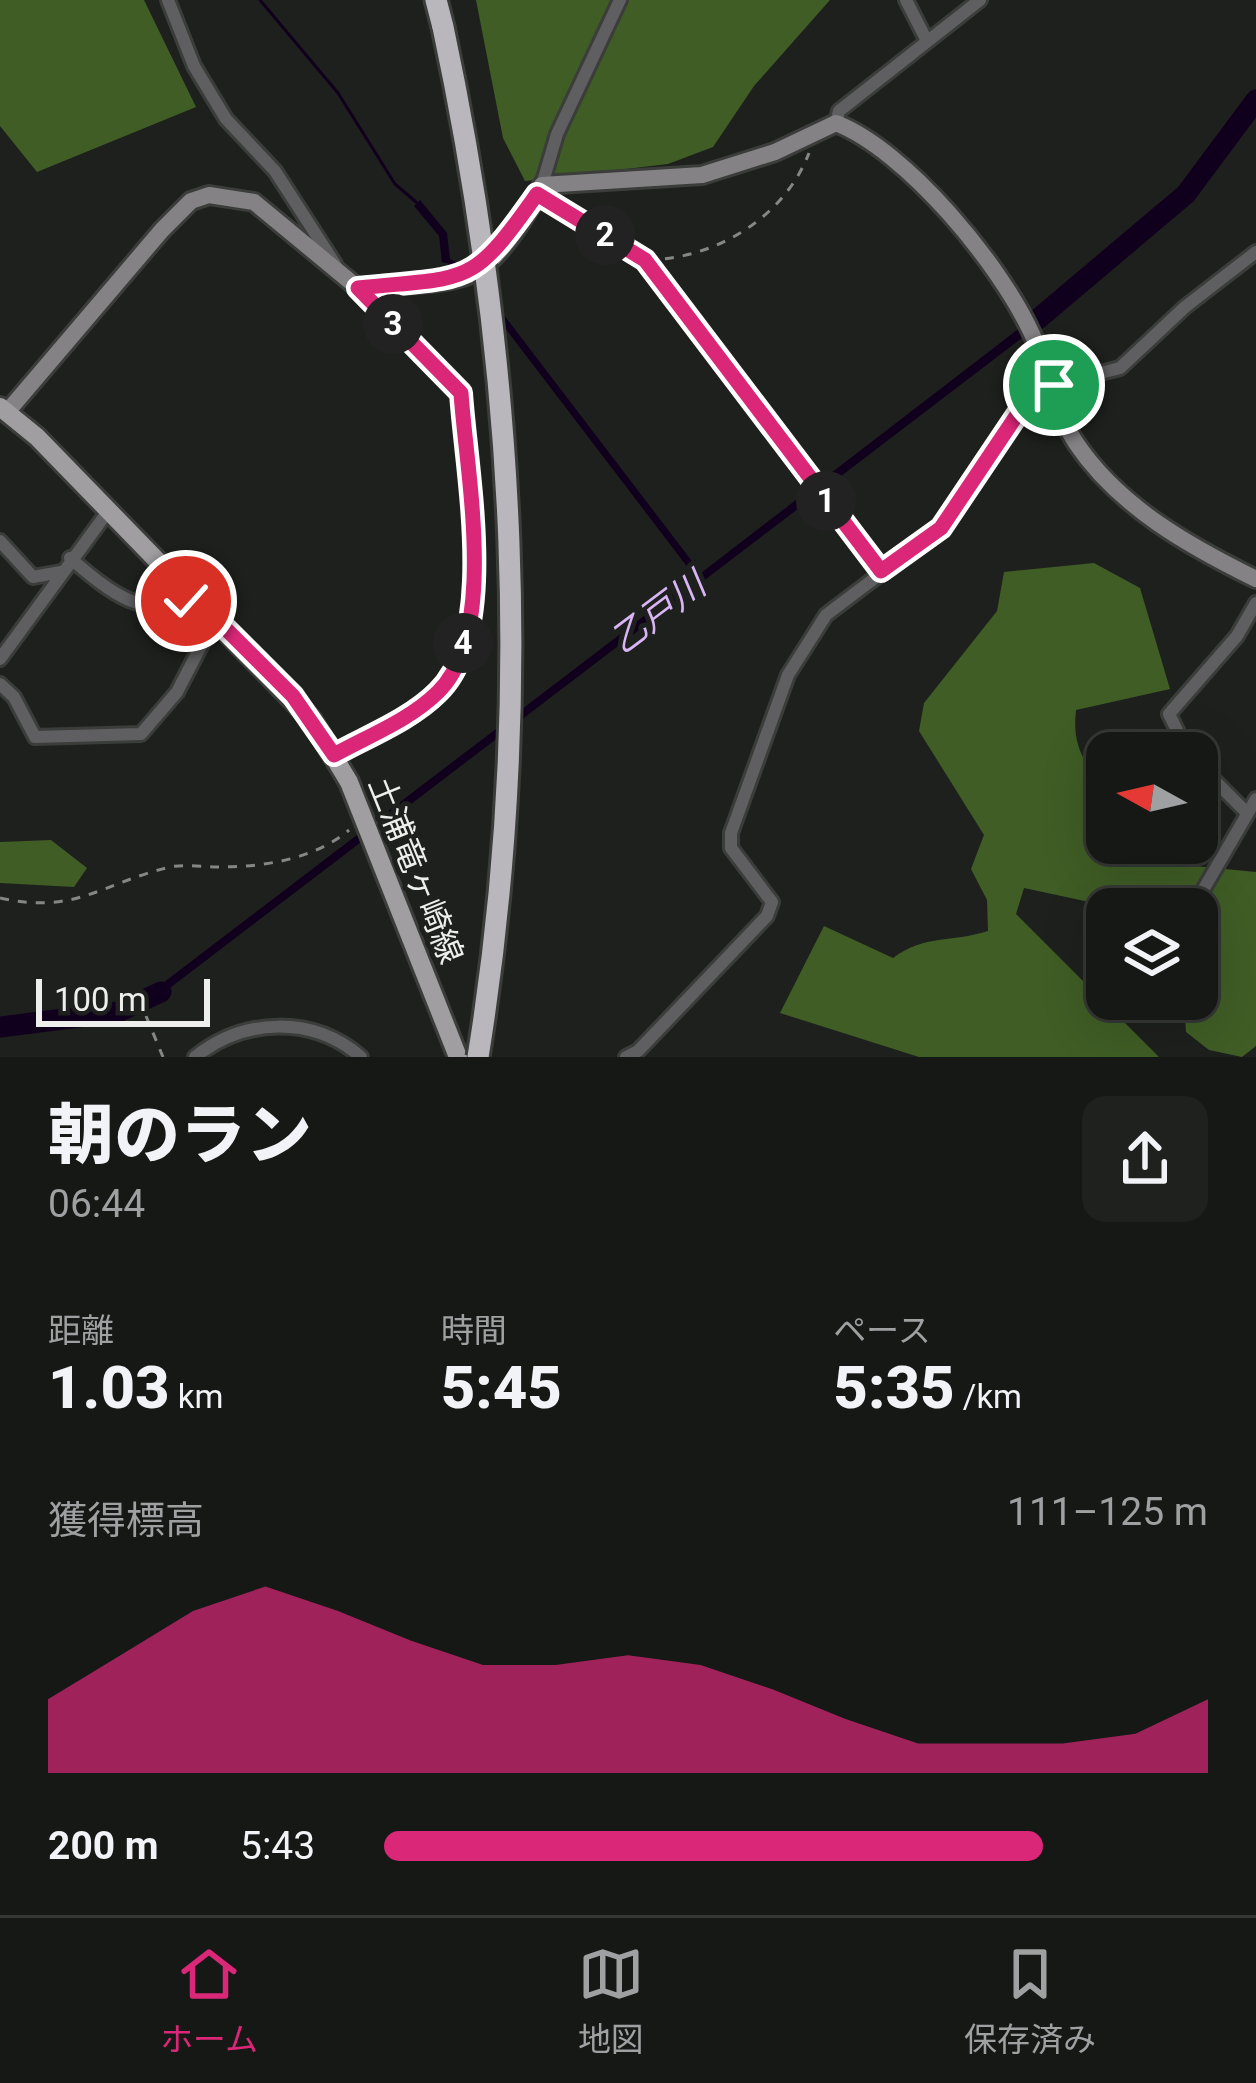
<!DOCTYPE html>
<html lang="ja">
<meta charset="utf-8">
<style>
:root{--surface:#161816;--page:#1f211f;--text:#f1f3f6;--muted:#9ea0a1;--line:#353735;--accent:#db2777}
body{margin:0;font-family:Roboto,"Noto Sans JP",sans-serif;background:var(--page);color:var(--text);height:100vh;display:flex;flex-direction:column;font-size:45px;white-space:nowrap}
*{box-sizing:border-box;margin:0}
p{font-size:39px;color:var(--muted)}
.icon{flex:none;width:66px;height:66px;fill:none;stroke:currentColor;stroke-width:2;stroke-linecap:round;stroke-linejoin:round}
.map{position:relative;height:1057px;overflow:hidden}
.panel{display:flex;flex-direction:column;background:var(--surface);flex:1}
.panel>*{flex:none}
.needle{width:78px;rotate:278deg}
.fabs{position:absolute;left:1086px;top:732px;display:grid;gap:24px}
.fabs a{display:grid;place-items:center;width:132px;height:132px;border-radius:24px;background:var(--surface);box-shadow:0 12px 48px #0002,0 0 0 3px var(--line);font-size:60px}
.scale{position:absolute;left:36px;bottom:30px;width:174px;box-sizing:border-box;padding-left:12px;border:6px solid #eeefed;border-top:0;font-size:33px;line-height:42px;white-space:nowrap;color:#eeefed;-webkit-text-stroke:9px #1e201d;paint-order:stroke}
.pin{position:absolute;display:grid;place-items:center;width:102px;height:102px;color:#fff;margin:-51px;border:6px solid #fff;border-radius:50%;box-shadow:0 3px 12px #0007}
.km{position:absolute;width:60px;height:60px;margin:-30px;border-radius:50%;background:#222;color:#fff;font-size:33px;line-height:60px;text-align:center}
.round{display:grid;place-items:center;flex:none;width:126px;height:126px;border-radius:24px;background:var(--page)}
.head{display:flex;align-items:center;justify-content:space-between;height:204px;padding:0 48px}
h1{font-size:66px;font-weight:800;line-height:90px}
.metrics{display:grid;grid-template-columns:repeat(3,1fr);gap:18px;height:204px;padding:12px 48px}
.metrics div{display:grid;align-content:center}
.metrics b{font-size:60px;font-weight:800}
.metrics small{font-size:33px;font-weight:400}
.metrics p{font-size:33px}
.chart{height:336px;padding:24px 48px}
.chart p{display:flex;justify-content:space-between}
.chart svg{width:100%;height:216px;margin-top:12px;fill:var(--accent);opacity:.7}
ul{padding:0 48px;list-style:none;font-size:39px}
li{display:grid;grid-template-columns:192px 144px 1fr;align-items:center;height:90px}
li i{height:30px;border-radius:15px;background:var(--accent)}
.tab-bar{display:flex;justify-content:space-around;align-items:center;height:168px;border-top:3px solid var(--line);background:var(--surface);font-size:33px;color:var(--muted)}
.tab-bar a{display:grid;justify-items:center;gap:6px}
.tab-bar .selected{color:var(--accent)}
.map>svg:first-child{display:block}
</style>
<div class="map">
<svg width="1256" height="1057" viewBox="0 0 1256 1057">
<rect width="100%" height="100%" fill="#1e201d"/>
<path fill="#3f5d25" d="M0,0h144l52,107 -159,65 -37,-46z
M476,0h354l-76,86 -41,61 -45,17 -143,17 -22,-43z
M1094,563l46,25 30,101 -94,21c-4,35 7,53 31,79v54h60l27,23 62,6v174l-14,11 -33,-7 -23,-18 -2,-33h13v-90h-75l-98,-21 -8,26 143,143h-240l-139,-44 44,-87 69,32c33,-24 57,-15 95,-27l-1,-31 -16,-31 13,-34 -65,-104 5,-28 73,-92 7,-39z
M51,840l36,28 -13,19 -74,-4v-41z"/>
<path fill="#11001d" d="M420,200l27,33 3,26 18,9 233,305 320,-246 38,-27 5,6 -923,704 -3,-8 557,-425 -190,-249 -37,-60 -26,-6 -3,-26 -25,-30z"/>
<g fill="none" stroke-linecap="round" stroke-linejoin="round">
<path stroke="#11001d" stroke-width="3" d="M260,0l78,93 57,91 21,18"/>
<path stroke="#11001d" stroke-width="21" d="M1038,319l148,-125 70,-94
M0,1027l118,-15 43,-20"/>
<defs>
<path id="street" d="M168,0l26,66 32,53 49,52 60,93
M906,0l21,41
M836,123l3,-12 141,-111
M542,185l15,-51 63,-134
M0,541l33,36 28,-5
M70,558c35,30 76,67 123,38
M0,659l109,-149
M0,684l14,13 21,40 106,-3 36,-42 39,-75
M1188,753l-19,-39 68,-78 19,-33
M334,755c34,-19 76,-35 104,-63 61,-59 28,-221 23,-299l-103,-105
M1197,763l49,49
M1192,909l64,-110
M195,1057c49,-39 117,-42 166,0
M626,1057l12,-6 129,-135 5,-14 -41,-54v-15l57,-158 38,-60 115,-87 86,-128 27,-15 66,-17 65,-61 71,-55"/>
<path id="secondary" d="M8,411l154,-181 29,-29 18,-6 45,7 104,86c35,-4 81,-1 113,-14 28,-12 58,-62 71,-89l160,-10 73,-23 61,-29c71,28 164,141 196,211 16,35 23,77 44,109 43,64 113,103 180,136"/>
<path id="primary" d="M0,407l37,30 274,282 38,63 109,275"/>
<path id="highway" d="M436,0l7,27"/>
</defs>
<use href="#street" stroke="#3b3d3a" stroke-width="18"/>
<use href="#secondary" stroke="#3b3d3a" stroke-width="22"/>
<use href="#primary" stroke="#3b3d3a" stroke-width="24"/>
<use href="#highway" stroke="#3b3d3a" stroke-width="27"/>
<path stroke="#858784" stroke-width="3" stroke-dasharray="9 9" stroke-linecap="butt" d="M549,201l96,59 230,304
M647,260c68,-1 137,-42 162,-107
M0,898c76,17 102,-15 170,-31 15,-3 32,0 47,0 46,0 96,-7 132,-37
M146,1016l17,41"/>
<use href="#street" stroke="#5f5e60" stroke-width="12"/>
<use href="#secondary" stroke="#848285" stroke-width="16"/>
<use href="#primary" stroke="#a09ea1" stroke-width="18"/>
<use href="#highway" stroke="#b9b7bb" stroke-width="21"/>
<defs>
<path id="highway-bridge" d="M443,27c73,343 91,684 35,1030"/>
</defs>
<use href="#highway-bridge" stroke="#3b3d3a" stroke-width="27" stroke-linecap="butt"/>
<use href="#highway-bridge" stroke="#b9b7bb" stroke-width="21"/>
</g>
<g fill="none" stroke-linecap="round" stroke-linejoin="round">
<defs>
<path id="route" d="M186,601l7,-5 100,100 41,59c34,-19 76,-35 104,-63 61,-59 28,-221 23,-299l-103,-105c112,-12 112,1 179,-94l108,66 236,311 60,-43 86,-128 27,-15"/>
</defs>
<use href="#route" stroke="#fff" stroke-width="24"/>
<use href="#route" stroke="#db2777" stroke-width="15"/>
</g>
<g text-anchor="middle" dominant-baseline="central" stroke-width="10" stroke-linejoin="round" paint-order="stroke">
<g font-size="33" fill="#eeefed" stroke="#1e201d">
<text transform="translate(416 870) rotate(68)">土浦竜ヶ崎線</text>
</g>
<g font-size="36" font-style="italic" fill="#d9b5f6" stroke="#1e201d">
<text transform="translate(658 613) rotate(-37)">乙戸川</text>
</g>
</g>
</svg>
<div class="fabs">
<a><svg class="needle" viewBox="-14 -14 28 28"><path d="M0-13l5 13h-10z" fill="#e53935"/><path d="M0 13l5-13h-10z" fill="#9ea0a1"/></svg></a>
<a><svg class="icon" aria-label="layers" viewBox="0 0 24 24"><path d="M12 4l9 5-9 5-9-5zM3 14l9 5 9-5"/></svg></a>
</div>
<div class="scale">100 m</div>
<div class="pin" style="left:1054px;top:385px;background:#1e9e55"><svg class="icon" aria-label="arrive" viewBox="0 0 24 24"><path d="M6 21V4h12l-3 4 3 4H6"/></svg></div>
<div class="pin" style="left:186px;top:601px;background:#d93025"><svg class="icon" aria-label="check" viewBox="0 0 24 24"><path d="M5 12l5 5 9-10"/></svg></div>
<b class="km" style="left:826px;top:501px">1</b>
<b class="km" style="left:605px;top:235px">2</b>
<b class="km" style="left:393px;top:324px">3</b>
<b class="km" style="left:463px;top:643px">4</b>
</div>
<section class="panel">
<div class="head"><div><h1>朝のラン</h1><p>06:44</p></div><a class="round"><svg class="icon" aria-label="share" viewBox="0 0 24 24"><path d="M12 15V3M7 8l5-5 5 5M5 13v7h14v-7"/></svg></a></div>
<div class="metrics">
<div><p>距離</p><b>1.03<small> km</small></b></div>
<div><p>時間</p><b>5:45</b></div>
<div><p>ペース</p><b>5:35<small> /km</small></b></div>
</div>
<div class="chart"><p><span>獲得標高</span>111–125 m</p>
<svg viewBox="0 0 160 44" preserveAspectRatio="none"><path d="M0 44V29L10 20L20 11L30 6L40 11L50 17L60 22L70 22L80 20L90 22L100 27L110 33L120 38L130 38L140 38L150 36L160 29V44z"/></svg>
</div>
<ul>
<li><b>200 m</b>5:43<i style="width:80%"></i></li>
</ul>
</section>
<nav class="tab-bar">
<a class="selected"><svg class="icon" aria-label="home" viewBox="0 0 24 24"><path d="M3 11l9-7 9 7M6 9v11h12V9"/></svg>ホーム</a>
<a><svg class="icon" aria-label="map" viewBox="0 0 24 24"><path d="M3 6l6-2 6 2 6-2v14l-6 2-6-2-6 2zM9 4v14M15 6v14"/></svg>地図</a>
<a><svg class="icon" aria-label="saved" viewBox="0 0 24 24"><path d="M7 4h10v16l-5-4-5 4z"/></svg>保存済み</a>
</nav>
